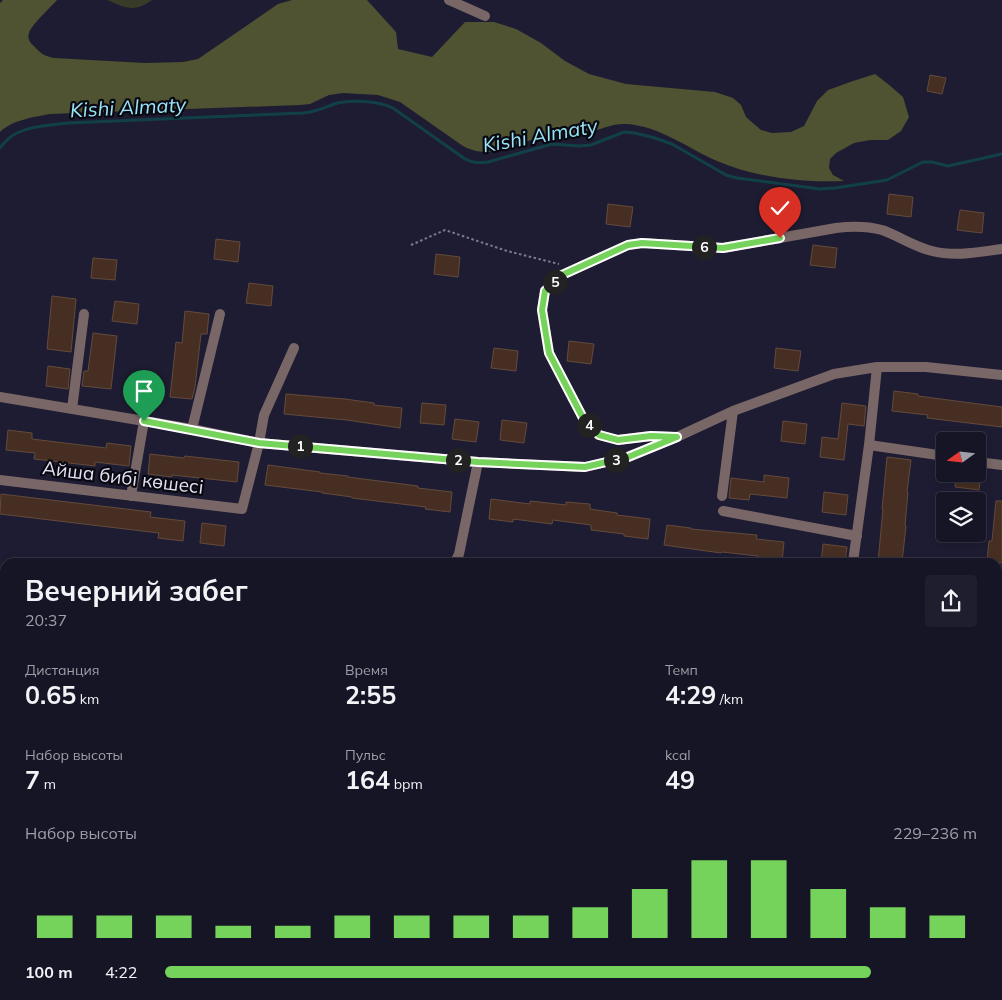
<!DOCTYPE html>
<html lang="ru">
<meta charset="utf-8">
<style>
:root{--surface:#161526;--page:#1f1e2e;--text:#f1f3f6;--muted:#9e9fa7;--line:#353443;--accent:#75d25b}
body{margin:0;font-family:Mulish,sans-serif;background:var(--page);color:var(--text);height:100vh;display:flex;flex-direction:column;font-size:19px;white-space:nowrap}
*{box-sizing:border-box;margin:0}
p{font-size:16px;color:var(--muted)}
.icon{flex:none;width:28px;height:28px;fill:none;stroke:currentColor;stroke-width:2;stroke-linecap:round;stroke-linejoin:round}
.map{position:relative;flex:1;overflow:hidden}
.side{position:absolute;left:0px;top:558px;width:1002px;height:442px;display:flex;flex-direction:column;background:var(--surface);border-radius:15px 15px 0 0;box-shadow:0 2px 8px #0003,0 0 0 1px var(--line)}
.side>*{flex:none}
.needle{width:32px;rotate:255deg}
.tools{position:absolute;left:936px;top:432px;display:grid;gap:10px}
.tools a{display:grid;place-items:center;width:50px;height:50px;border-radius:5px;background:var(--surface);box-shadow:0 2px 8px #0003,0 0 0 1px var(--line);font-size:25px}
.pin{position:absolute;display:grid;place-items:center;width:42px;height:42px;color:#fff;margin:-51px -21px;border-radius:50% 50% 50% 0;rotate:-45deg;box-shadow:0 0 5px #0007}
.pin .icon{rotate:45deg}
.km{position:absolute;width:25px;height:25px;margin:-12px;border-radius:50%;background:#222;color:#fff;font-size:14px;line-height:25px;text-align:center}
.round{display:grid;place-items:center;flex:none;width:52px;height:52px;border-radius:5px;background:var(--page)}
.overview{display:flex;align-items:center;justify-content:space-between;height:85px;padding:0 25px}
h1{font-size:28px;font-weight:700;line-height:38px}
.metrics{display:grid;grid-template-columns:repeat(3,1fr);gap:8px;height:85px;padding:5px 25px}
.metrics div{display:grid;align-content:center}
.metrics b{font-size:25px;font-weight:700}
.metrics small{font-size:14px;font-weight:400}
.metrics p{font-size:14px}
.chart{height:140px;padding:10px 25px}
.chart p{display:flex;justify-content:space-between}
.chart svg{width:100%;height:90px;margin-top:5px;stroke:var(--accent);stroke-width:6}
ul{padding:0 25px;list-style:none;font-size:16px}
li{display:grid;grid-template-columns:80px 60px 1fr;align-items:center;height:38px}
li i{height:12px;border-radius:6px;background:var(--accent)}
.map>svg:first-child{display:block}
</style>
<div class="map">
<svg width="1002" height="1000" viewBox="0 0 1002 1000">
<rect width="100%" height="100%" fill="#1e1c32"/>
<path fill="#393b29" d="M107,0h45c-18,13 -26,8 -45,0z"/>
<path fill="#4f5332" d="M3,0h54c-6,7 -25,24 -28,33 -2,5 1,10 5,13 6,7 10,10 20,12l91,5 38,-1 15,-3 80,-55 14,-4h75l29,32 2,17 34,8 33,-35h29l22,7 25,14 24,18 24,13 37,10 89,8 18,6 8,7 5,12 15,13 11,3 19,-1 13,-6 13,-25 11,-11 25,-9 22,-7 13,10 15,13 6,20 -8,14 -13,9h-18l-16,3 -18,10 -6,6 -1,9 4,7 11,6c-41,2 -90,-4 -127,-20 -30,-13 -57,-35 -91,-37 -14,-1 -26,6 -40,9 -14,3 -28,2 -42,4 -18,4 -37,10 -55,15 -9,0 -17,-1 -26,-6l-63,-44 -22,-7 -35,-2 -14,2 -19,9 -10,1 -250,9c-16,3 -38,6 -50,18v-129z"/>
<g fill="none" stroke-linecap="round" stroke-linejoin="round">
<path stroke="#124049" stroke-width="3" d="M0,148c2,-3 5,-6 8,-9 15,-13 41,-14 60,-16l235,-10c12,-1 21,-5 31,-9 16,-5 45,-3 59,4l72,51c8,4 14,4 23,3l64,-18 27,2 12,-1 33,-13 11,1 20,5 17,6 47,27 7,4 11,3 83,11 15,-1 52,-8 36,-18h9l16,4 54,-12"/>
<path stroke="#124049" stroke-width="19" d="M0,610l5,1
M998,684l4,1"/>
</g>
<path fill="#462f22" stroke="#634a3c" d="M930,75l16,3 -4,16 -15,-3z
M889,194l24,3 -2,20 -24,-3z
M608,204l25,3 -3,20 -24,-3z
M960,210l24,3 -2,20 -25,-3z
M216,239l24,3 -2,20 -24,-3z
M813,245l24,3 -2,20 -25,-3z
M436,254l24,3 -2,20 -24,-3z
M93,258l24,2 -2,20 -24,-2z
M249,283l24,3 -2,20 -25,-3z
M52,296l24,3 -5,53 -24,-3z
M115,301l24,3 -2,20 -25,-3z
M185,311l24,3 -2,20h-6l-6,53 -3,12 -22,-2 6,-55 6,1z
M93,333l24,3 -6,53 -29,-3 2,-15h4z
M569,341l25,3 -3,20 -24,-3z
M494,348l24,3 -2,20 -25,-3z
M776,348l25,3 -3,20 -24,-3z
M48,366l22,3 -2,20 -22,-3z
M894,391l24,3v2l84,11v20l-75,-9 1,-3 -36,-4z
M286,394l59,5 29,4v2l28,3 -2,20 -53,-8 -63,-6z
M422,403l24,2 -2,20 -24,-2z
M842,403l24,3 -2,20 -16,-2 -4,36 -24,-3 2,-20 16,2z
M455,419l24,3 -3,20 -24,-3z
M502,420l25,3 -3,20 -24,-3z
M783,421l24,3 -2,20 -24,-3z
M8,430l24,3v6l74,9 1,-5 24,3 -2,20 -34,-4v4l-61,-7 1,-6 -29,-3z
M150,454l34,4 1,-2 54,6 -2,20 -65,-7v2l-24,-3z
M887,457l24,3 -4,32h1l-3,34h1l-4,36h-24l5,-53h-1z
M268,465l52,7v1l28,3v1l70,9v2l34,4 -2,20 -25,-3 1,-2 -74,-9v-1l-30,-4v-1l-57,-7z
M956,474h25l-2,16 -24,-3z
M764,475l25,3 -2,20 -37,-4 -1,6 -20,-2 2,-20 33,4z
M824,492l24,3 -2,20 -24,-3z
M1,494l150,18 -1,5 35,4 -2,20 -25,-3 1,-5 -159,-19z
M491,499l39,5v-3l36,4v-3l24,2v5l27,4v2l33,4 -2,20 -24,-3v-2l-33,-4v-5l-38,-5 -1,4 -39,-5v3l-24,-3z
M996,501h6v62l-15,-2 2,-20h3z
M202,523l24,3 -2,20 -24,-3z
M667,525l24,3v1l66,6 -1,4 28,3 -2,20 -24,-3v-3l-36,-4 -1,1 -57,-8z
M823,544l24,3 -2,15h-24z"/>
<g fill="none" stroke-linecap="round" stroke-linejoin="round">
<path stroke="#7d7c8f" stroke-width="2" stroke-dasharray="2.5 2.5" stroke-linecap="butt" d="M411,245l34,-15 62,21 52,13"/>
<path stroke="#796767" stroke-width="10" d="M449,0l36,16
M0,397l192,32 67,14 219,19 107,5 43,-10 49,-20 56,-26 101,-37 43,-7h49l76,8
M72,409l12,-95
M192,429l28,-115
M673,437l-22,-1 -33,4 -19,-5 -16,-17 -34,-65 -7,-43 3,-19 17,-16 66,-30 14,-2 81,5 113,-20c16,-2 31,-2 46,2 17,6 33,17 50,21 23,6 47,1 70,-2
M869,445l76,11
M978,462l24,3
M0,480l242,29 17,-66 5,-28 30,-67
M131,496l13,-75
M722,496l11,-85
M723,511l134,25
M455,562l4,-8 19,-92
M853,562l16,-117 8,-78
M998,830h4
M0,839h5
M100,995v5
M230,995v5
M357,1000v-3
M440,1000v-5"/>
</g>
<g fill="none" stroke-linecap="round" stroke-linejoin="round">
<defs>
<path id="route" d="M144,421l115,22 219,19 107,5 43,-10 49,-20 -26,-1 -33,4 -19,-5 -16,-17 -34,-65 -7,-43 3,-19 17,-16 66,-30 14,-2 81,5 57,-10"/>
</defs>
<use href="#route" stroke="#fff" stroke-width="10"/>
<use href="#route" stroke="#75d25b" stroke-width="6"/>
</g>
<g text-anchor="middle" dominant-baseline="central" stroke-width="4.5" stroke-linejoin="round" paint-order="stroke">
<g font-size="19" fill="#e3e3f2" stroke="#090811">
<text transform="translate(123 477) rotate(7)">Айша бибі көшесі</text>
</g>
<g font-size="20" font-style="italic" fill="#96e4f6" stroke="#090811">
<text transform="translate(128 107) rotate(-3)">Kіshі Almaty</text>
<text transform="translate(540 135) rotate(-10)">Kіshі Almaty</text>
</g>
</g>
</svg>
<div class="tools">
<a><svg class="needle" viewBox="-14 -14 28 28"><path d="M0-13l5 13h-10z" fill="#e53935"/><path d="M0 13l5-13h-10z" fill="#9e9fa7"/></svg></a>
<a><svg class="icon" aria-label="layers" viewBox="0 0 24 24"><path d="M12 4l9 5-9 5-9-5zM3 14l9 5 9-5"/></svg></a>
</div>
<div class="pin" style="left:144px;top:421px;background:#1e9e55"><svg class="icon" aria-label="arrive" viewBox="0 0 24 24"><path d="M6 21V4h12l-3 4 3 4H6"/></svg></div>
<div class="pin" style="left:780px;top:238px;background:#d93025"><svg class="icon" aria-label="check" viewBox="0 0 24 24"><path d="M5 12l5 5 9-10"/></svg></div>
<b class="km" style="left:300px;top:446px">1</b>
<b class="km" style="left:458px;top:460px">2</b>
<b class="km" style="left:616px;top:460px">3</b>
<b class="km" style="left:589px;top:425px">4</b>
<b class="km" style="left:555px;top:282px">5</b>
<b class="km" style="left:704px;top:247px">6</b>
<section class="side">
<div class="overview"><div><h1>Вечерний забег</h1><p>20:37</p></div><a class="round"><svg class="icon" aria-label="share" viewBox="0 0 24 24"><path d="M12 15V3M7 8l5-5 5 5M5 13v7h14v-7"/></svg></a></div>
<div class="metrics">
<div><p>Дистанция</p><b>0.65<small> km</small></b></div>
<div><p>Время</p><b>2:55</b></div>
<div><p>Темп</p><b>4:29<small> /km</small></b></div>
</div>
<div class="metrics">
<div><p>Набор высоты</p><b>7<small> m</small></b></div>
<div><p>Пульс</p><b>164<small> bpm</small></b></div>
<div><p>kcal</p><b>49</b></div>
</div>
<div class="chart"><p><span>Набор высоты</span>229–236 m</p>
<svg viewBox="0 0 160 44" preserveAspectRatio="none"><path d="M5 44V33M15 44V33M25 44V33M35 44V38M45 44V38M55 44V33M65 44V33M75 44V33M85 44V33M95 44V29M105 44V20M115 44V6M125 44V6M135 44V20M145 44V29M155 44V33"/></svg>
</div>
<ul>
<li><b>100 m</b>4:22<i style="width:87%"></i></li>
</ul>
</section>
</div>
